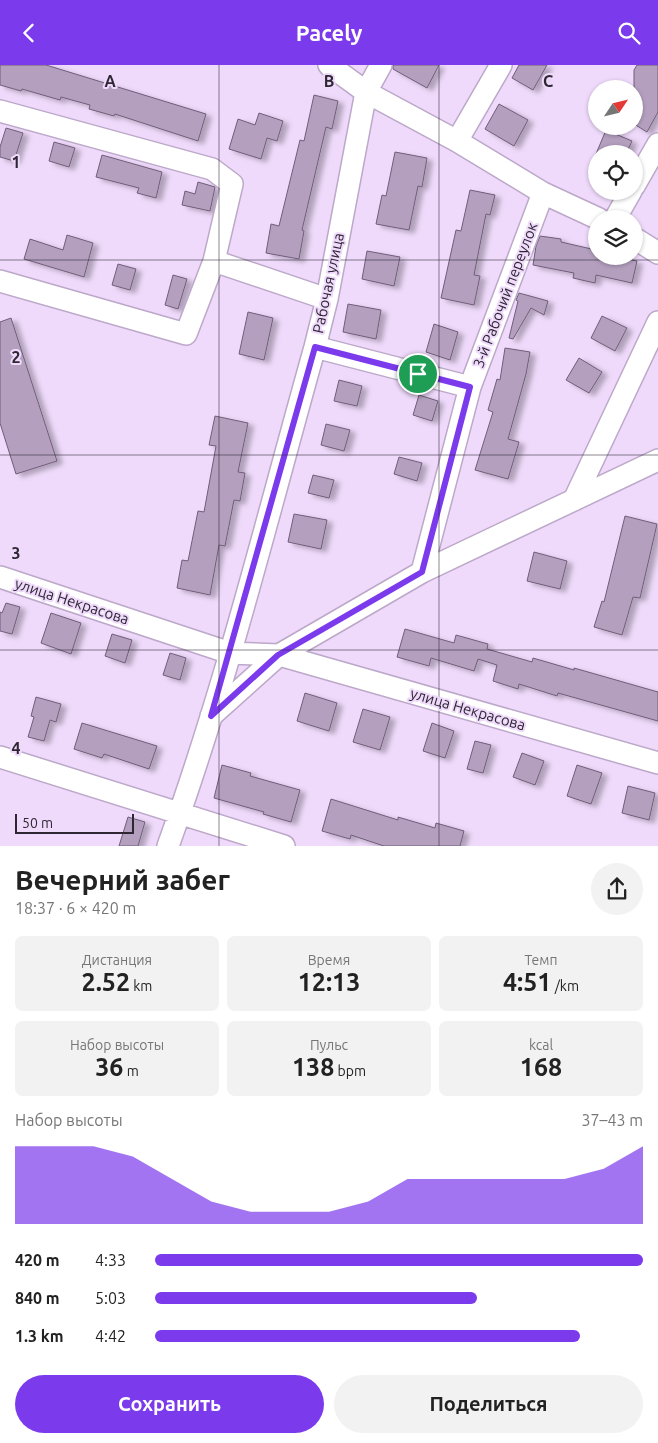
<!DOCTYPE html>
<html lang="ru">
<meta charset="utf-8">
<style>
:root{--surface:#fff;--page:#f2f2f2;--text:#222;--muted:#767676;--accent:#7c3aed}
body{margin:0;font-family:Ubuntu,sans-serif;background:var(--page);color:var(--text);height:100vh;display:flex;flex-direction:column;font-size:19px;white-space:nowrap}
*{box-sizing:border-box;margin:0}
p{font-size:16px;color:var(--muted)}
.icon{flex:none;width:28px;height:28px;fill:none;stroke:currentColor;stroke-width:2;stroke-linecap:round;stroke-linejoin:round}
.map{position:relative;height:781px;overflow:hidden}
.details{display:flex;flex-direction:column;background:var(--surface);flex:1}
.details>*{flex:none}
.needle{width:32px;rotate:55deg}
.buttons{position:absolute;left:588px;top:15px;display:grid;gap:10px}
.buttons a{display:grid;place-items:center;width:55px;height:55px;border-radius:50%;background:var(--surface);box-shadow:0 1px 4px #0004;font-size:25px}
.scale{position:absolute;left:15px;bottom:12px;width:119px;box-sizing:border-box;padding-left:5px;border:2px solid #2e2633;border-top:0;font-size:14px;line-height:18px;white-space:nowrap;color:#2e2633;-webkit-text-stroke:4px #efdafb;paint-order:stroke}
.pin{position:absolute;display:grid;place-items:center;width:42px;height:42px;color:#fff;margin:-21px;border:2px solid #fff;border-radius:50%;box-shadow:0 1px 5px #0007}
.round{display:grid;place-items:center;flex:none;width:52px;height:52px;border-radius:26px;background:var(--page)}
.head{display:flex;align-items:center;justify-content:space-between;height:85px;padding:0 15px}
h1{font-size:28px;font-weight:700;line-height:38px}
.figures{display:grid;grid-template-columns:repeat(3,1fr);gap:8px;height:85px;padding:5px 15px}
.figures div{display:grid;align-content:center;border-radius:8px;background:var(--page);text-align:center}
.figures b{font-size:25px;font-weight:700}
.figures small{font-size:14px;font-weight:400}
.figures p{font-size:14px}
.chart{height:140px;padding:10px 15px}
.chart p{display:flex;justify-content:space-between}
.chart svg{width:100%;height:90px;margin-top:5px;fill:var(--accent);opacity:.7}
.action{display:flex;gap:10px;margin-top:auto;padding:10px 15px}
.action a{flex:1;height:58px;border-radius:30px;background:var(--accent);color:#fff;font-size:20px;font-weight:700;line-height:58px;text-align:center}
.action a+a{background:var(--page);color:var(--text)}
ul{padding:0 15px;list-style:none;font-size:16px}
li{display:grid;grid-template-columns:80px 60px 1fr;align-items:center;height:38px}
li i{height:12px;border-radius:6px;background:var(--accent)}
header{display:flex;justify-content:space-between;align-items:center;height:65px;padding:0 15px;background:var(--accent);color:#fff;font-size:22px;font-weight:700}
.map>svg:first-child{display:block}
</style>
<header><svg class="icon" aria-label="back" viewBox="0 0 24 24"><path d="M15 5l-7 7 7 7"/></svg>Pacely<svg class="icon" aria-label="search" viewBox="0 0 24 24"><circle cx="10" cy="10" r="6"/><path d="M15 15l6 6"/></svg></header>
<div class="map">
<svg width="658" height="781" viewBox="0 0 658 781">
<defs>
<filter id="shadow"><feDropShadow dx="5.5" dy="3" stdDeviation="2.5" flood-color="#0004"/></filter>
</defs>
<rect width="100%" height="100%" fill="#efdafb"/>
<path fill="#b49fbf" stroke="#705d7a" filter="url(#shadow)" d="M0,0h46l160,49 -8,27 -83,-27 -1,2 -25,-7 1,-4 -29,-8 -1,3 -38,-11 -1,2 -21,-6z
M393,0h46l-12,23 -34,-19z
M519,0h28l-14,25 -21,-12z
M637,0h21v47l-11,20 -13,-8v-54z
M314,30l24,6 -6,28 -6,-2 -24,103 2,1 -5,28 -33,-6 5,-29 8,2 21,-86 4,1z
M499,39l29,16 -14,26 -29,-17z
M259,48l24,8 -6,20 -10,-3 -6,21 -32,-10 9,-30 17,6z
M6,63l17,5 -9,28 -14,-4v-10z
M606,65l26,11 -6,13h-30z
M54,77l21,6 -6,19 -20,-6z
M395,87l32,6 -5,29 -4,-1 -9,44 -33,-6 6,-29 4,1z
M102,90l60,17 -6,26 -19,-5 2,-5 -43,-11z
M198,117l17,5 -5,24 -28,-6 3,-14 10,3z
M470,125l25,5 -5,20 -4,-1 -12,61 6,1 -6,29 -33,-7 15,-68 5,1z
M67,170l26,8 -9,34 -60,-18 6,-20 33,11z
M540,171l21,3v3l35,8v6h18l23,5 -5,22 -36,-8 -1,8 -22,-5 1,-5 -41,-8 3,-19z
M367,186l33,6 -6,29 -32,-7z
M118,199l18,5 -6,21 -18,-5z
M173,210l14,4 -9,30 -13,-4z
M519,228l29,8 -4,14 -13,-7 -18,31 -4,-1 9,-37 -2,-1z
M348,239l33,6 -5,29 -33,-7z
M248,247l25,6 -9,42 -25,-6z
M602,251l25,12 -12,23 -24,-13z
M11,253l46,143 -41,13 -16,-51v-101z
M434,259l24,8 -8,28 -24,-8z
M505,283l25,4 -4,22 -18,65 11,3 -11,37 -33,-9 18,-58 -5,-2 9,-31 3,1z
M579,293l23,14 -13,21 -23,-13z
M339,315l23,6 -5,20 -23,-5z
M419,330l19,6 -6,20 -19,-6z
M215,351l33,7 -10,49 7,1 -5,28 -6,-1 -9,46 -6,-1 -9,50 -33,-7 5,-28 6,1 10,-50 6,1 12,-66 -7,-1z
M326,359l24,6 -6,21 -23,-6z
M399,392l23,6 -5,18 -23,-7z
M313,410l21,5 -5,18 -21,-5z
M294,449l33,6 -6,29 -33,-7z
M625,451l32,8 -17,74 -7,-1 -11,38 -28,-8 8,-26 2,1z
M534,487l33,9 -7,28 -33,-8z
M6,538l14,4 -8,27 -12,-3v-19l2,1z
M51,548l30,10 -10,31 -30,-11z
M405,564l49,14 2,-8 32,9 -1,5 45,13 1,-4 41,12v-2l84,24v29l-100,-28 -1,3 -38,-12 -1,5 -25,-8 4,-16 -19,-6 -4,12 -43,-13 -2,8 -32,-9z
M112,569l20,6 -7,23 -20,-7z
M170,588l16,5 -6,22 -17,-5z
M305,628l32,10 -8,28 -32,-10z
M36,632l25,7 -5,18 -6,-2 -6,21 -16,-4 6,-20 -3,-1z
M363,644l27,8 -10,33 -27,-8z
M82,658l75,23 -8,23 -45,-15 -2,4 -28,-9z
M432,658l22,8 -9,27 -22,-7z
M475,676l16,4 -8,28 -16,-4z
M522,688l22,8 -9,24 -22,-8z
M222,700l29,8 -1,3 50,14 -9,32 -28,-8 1,-2 -50,-14z
M577,700l25,8 -11,31 -24,-8z
M628,721l27,7 -6,27 -27,-7z
M331,734l67,21v-3l37,11 1,-5 28,8 -4,15h-76l-33,-11 -1,4 -28,-8z
M128,752l17,5 -7,24h-19z"/>
<g fill="none" stroke-linecap="round" stroke-linejoin="round">
<defs>
<path id="minor" d="M329,0l37,27 91,49 86,52 56,26
M0,46l212,58 20,15 -18,77 113,38
M457,76l44,-76
M634,121l24,-42
M615,154l16,-28
M634,173l24,15
M0,216l186,53 28,-73
M315,282l155,40
M574,435l84,-178
M422,507l48,-185 73,-194
M0,512l230,76 49,2 379,108
M211,651l68,-61 143,-83 236,-112
M0,692l284,89
M168,781c59,-163 100,-332 147,-499l12,-48 39,-207 15,-27"/>
</defs>
<use href="#minor" stroke="#bca8c8" stroke-width="24"/>
<use href="#minor" stroke="#fff" stroke-width="21"/>
</g>
<g fill="none" stroke-linecap="round" stroke-linejoin="round">
<defs>
<path id="route" d="M315,282l155,40 -48,185 -144,83 -67,61z"/>
</defs>
<use href="#route" stroke="#fff" stroke-width="10"/>
<use href="#route" stroke="#7c3aed" stroke-width="6"/>
</g>
<path fill="none" stroke="#2e2633" stroke-width="1" stroke-opacity="0.55" d="M219,0v781M439,0v781M0,195h658M0,390h658M0,585h658"/>
<g text-anchor="middle" dominant-baseline="central" stroke-width="4" stroke-linejoin="round" paint-order="stroke">
<g font-size="15" fill="#2e2633" stroke="#efdafb">
<text transform="translate(328 218) rotate(-78)">Рабочая улица</text>
<text transform="translate(505 230) rotate(-69)">3-й Рабочий переулок</text>
<text transform="translate(72 536) rotate(18)">улица Некрасова</text>
<text transform="translate(468 644) rotate(16)">улица Некрасова</text>
</g>
</g>
<g font-size="16" text-anchor="middle" font-weight="bold" fill="#2e2633" stroke="#efdafb" stroke-width="4" stroke-linejoin="round" paint-order="stroke">
<text x="110" y="22">A</text>
<text x="329" y="22">B</text>
<text x="548" y="22">C</text>
<text x="16" y="103">1</text>
<text x="16" y="298">2</text>
<text x="16" y="494">3</text>
<text x="16" y="689">4</text>
</g>
</svg>
<div class="buttons">
<a><svg class="needle" viewBox="-14 -14 28 28"><path d="M0-13l5 13h-10z" fill="#e53935"/><path d="M0 13l5-13h-10z" fill="#767676"/></svg></a>
<a><svg class="icon" aria-label="locate" viewBox="0 0 24 24"><circle cx="12" cy="12" r="6"/><path d="M12 2v4M12 18v4M2 12h4M18 12h4"/></svg></a>
<a><svg class="icon" aria-label="layers" viewBox="0 0 24 24"><path d="M12 4l9 5-9 5-9-5zM3 14l9 5 9-5"/></svg></a>
</div>
<div class="scale">50 m</div>
<div class="pin" style="left:418px;top:309px;background:#1e9e55"><svg class="icon" aria-label="arrive" viewBox="0 0 24 24"><path d="M6 21V4h12l-3 4 3 4H6"/></svg></div>
</div>
<section class="details">
<div class="head"><div><h1>Вечерний забег</h1><p>18:37 · 6 × 420 m</p></div><a class="round"><svg class="icon" aria-label="share" viewBox="0 0 24 24"><path d="M12 15V3M7 8l5-5 5 5M5 13v7h14v-7"/></svg></a></div>
<div class="figures">
<div><p>Дистанция</p><b>2.52<small> km</small></b></div>
<div><p>Время</p><b>12:13</b></div>
<div><p>Темп</p><b>4:51<small> /km</small></b></div>
</div>
<div class="figures">
<div><p>Набор высоты</p><b>36<small> m</small></b></div>
<div><p>Пульс</p><b>138<small> bpm</small></b></div>
<div><p>kcal</p><b>168</b></div>
</div>
<div class="chart"><p><span>Набор высоты</span>37–43 m</p>
<svg viewBox="0 0 160 44" preserveAspectRatio="none"><path d="M0 44V6L10 6L20 6L30 11L40 22L50 33L60 38L70 38L80 38L90 33L100 22L110 22L120 22L130 22L140 22L150 17L160 6V44z"/></svg>
</div>
<ul>
<li><b>420 m</b>4:33<i style="width:100%"></i></li>
<li><b>840 m</b>5:03<i style="width:66%"></i></li>
<li><b>1.3 km</b>4:42<i style="width:87%"></i></li>
</ul>
<div class="action"><a>Сохранить</a><a>Поделиться</a></div>
</section>
